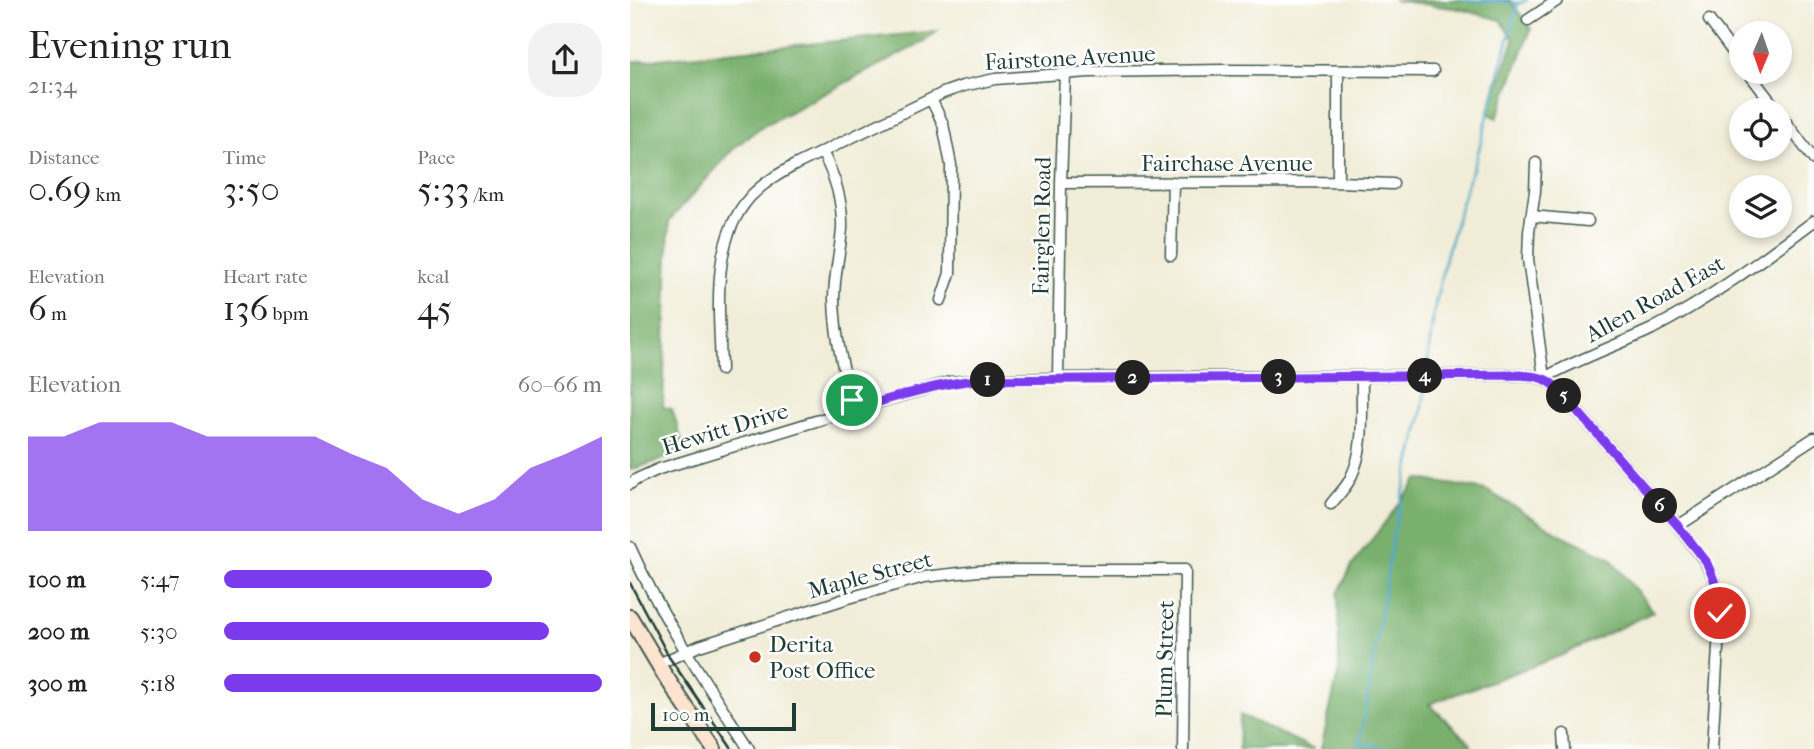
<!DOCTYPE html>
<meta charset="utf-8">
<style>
:root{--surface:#fff;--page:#f2f2f2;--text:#222;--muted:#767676;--accent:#7c3aed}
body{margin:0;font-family:"IM FELL French Canon",serif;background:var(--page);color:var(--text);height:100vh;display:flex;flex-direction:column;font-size:26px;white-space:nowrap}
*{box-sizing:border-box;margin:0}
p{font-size:23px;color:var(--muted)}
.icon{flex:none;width:38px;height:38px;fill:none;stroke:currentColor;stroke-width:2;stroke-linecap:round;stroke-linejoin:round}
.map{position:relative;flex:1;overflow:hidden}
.drawer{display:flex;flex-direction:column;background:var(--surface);width:630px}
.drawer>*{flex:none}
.needle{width:46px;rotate:182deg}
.controls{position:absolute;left:1099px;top:21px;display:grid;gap:14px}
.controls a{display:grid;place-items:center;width:63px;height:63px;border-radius:50%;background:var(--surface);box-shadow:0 4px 10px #0003;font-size:35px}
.scale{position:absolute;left:21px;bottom:18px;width:145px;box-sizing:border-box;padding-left:7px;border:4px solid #1f3d34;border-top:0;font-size:19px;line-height:24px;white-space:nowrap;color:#1f3d34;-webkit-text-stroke:5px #fff;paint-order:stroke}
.pin{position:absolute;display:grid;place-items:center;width:60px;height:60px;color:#fff;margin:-30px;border:4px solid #fff;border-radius:50%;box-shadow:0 2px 7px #0007}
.km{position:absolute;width:35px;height:35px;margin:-18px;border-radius:50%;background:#222;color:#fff;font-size:19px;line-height:35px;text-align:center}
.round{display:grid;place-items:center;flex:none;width:74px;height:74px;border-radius:28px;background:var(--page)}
.head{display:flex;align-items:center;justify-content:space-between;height:119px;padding:0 28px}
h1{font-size:38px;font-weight:600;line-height:52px}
.figures{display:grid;grid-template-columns:repeat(3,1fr);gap:10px;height:119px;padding:7px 28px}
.figures div{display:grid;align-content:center}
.figures b{font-size:35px;font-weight:600}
.figures small{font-size:19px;font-weight:400}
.figures p{font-size:19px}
.chart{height:196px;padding:14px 28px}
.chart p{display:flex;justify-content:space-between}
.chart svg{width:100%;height:126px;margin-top:7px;fill:var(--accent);opacity:.7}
ul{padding:0 28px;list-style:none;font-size:23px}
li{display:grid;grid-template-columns:112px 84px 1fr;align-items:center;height:52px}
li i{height:18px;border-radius:9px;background:var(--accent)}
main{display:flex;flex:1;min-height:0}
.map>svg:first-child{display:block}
</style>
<main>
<section class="drawer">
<div class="head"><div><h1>Evening run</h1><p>21:34</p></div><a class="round"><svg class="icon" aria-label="share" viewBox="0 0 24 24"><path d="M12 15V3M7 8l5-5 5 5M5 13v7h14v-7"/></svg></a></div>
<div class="figures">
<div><p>Distance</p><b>0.69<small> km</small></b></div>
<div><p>Time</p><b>3:50</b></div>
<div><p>Pace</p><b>5:33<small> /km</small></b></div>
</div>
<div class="figures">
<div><p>Elevation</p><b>6<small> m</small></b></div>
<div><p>Heart rate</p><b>136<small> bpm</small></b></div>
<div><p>kcal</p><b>45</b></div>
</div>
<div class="chart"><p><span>Elevation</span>60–66 m</p>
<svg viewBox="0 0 160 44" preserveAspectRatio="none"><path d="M0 44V11L10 11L20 6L30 6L40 6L50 11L60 11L70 11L80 11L90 17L100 22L110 33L120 38L130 33L140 22L150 17L160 11V44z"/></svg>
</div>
<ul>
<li><b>100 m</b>5:47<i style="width:71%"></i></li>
<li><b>200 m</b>5:30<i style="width:86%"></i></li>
<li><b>300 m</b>5:18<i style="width:100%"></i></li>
</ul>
</section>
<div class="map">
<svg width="1184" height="749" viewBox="0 0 1184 749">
<rect width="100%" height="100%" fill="#fff"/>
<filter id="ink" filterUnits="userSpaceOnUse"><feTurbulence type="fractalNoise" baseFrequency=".0143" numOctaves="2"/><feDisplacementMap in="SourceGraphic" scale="14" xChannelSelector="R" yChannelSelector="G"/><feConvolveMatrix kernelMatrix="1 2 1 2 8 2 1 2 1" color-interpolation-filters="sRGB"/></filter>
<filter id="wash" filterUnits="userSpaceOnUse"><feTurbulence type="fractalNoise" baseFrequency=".00686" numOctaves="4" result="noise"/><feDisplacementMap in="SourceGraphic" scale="28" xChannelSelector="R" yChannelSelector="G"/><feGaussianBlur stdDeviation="1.57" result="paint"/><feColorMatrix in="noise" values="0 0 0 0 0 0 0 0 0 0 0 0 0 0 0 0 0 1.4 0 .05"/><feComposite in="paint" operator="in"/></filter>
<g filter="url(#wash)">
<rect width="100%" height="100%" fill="#f1edd8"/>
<path fill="#79b06d" stroke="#4c7650" stroke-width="2" d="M763,0h117l21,29 -34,89 -9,-5 26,-73 -13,-20 -41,-11z
M307,31l-12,10 -164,86 -26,20 -66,74 -6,186 9,2 13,43 -55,18v-408z
M788,479l68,11 76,45 48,23 43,54 -93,44 -131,48 42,40v5h-150l18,-80 -1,-75 13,-27z
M610,715l74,34h-75z"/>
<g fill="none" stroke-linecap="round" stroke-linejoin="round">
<path stroke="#4eaacc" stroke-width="2.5" d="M834,0l56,3 7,-3
M797,365l7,-54 11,-51 21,-73 11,-30 41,-154
M731,742l28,7
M729,749l34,-213 29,-123 3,-23"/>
</g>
</g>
<g filter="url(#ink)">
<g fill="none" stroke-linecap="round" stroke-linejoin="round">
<defs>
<path id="minor" d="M898,20l30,-20
M1079,20l32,43
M708,71v111
M1118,72l29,38
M301,99l12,25 8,41 -1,108 -9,27
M1150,114l34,46
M192,152c13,24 21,49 20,77 -2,24 -8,46 -8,70 1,38 9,74 21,110
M906,163l-1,28 -6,41 -1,27 16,119
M431,183l277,-1 55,2
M901,216l57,5
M541,255l2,-73
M91,370c-1,-57 -12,-127 29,-173 13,-14 29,-23 45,-32l148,-72 20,-7 32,-7 94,-7 136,-2 208,1
M428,378l3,-195 4,-109
M914,378c34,-19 72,-32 108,-49 58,-30 110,-69 162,-108
M0,484l7,-5 22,-10 196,-60 95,-27 27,-2 81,-2 461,-3c16,1 27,2 39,14l120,137 27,35 9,19 6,33 -8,136
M701,504c7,-9 16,-17 20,-27 15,-30 10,-68 11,-100
M1048,526l136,-88
M0,547c32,72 76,136 119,202
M28,664l41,-18 146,-47 79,-22 54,-6 36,-1h171l-2,179
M934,734l1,15"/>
<path id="secondary" d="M0,617l34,57 50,75"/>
</defs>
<use href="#minor" stroke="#3e574d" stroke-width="13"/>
<use href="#secondary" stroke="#3e574d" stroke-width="18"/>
<use href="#minor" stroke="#fff" stroke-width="10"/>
<use href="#secondary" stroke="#fde4d1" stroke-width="14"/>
<path stroke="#1f3d34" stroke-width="2.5" d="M0,583l39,74 63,92"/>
</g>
</g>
<g fill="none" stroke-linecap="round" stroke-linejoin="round" filter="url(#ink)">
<defs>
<path id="route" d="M222,400l3,9c40,-12 80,-25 122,-29l542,-5c16,1 28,2 39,14l120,137 28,35 8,19 6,33"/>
</defs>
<use href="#route" stroke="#fff" stroke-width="14"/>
<use href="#route" stroke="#7c3aed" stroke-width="9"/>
</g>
<circle fill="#c8321e" stroke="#fff" stroke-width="2.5" cx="125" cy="657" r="7"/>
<g text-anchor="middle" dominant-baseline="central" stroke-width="5" stroke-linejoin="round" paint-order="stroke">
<g font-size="23" fill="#1f3d34" stroke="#fff">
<text transform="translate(440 58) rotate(-3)">Fairstone Avenue</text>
<text x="597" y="163">Fairchase Avenue</text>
<text transform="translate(412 226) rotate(-89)">Fairglen Road</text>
<text transform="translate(1025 299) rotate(-29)">Allen Road East</text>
<text transform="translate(95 429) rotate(-17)">Hewitt Drive</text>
<text transform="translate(240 575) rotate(-15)">Maple Street</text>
<text transform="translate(535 659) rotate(-89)">Plum Street</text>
</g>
<g font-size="23" fill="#1f3d34" stroke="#fff" text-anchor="start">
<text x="139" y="644">Derita<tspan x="139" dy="26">Post Office</tspan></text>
</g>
</g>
</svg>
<div class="controls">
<a><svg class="needle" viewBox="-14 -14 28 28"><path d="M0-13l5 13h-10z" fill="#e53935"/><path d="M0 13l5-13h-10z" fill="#767676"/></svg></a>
<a><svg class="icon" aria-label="locate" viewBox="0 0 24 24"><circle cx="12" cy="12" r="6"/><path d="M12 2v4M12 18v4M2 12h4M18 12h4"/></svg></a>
<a><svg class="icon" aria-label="layers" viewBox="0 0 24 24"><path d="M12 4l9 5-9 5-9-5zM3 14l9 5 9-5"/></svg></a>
</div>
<div class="scale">100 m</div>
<div class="pin" style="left:222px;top:400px;background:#1e9e55"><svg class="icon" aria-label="arrive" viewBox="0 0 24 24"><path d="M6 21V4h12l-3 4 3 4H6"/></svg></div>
<div class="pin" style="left:1090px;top:613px;background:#d93025"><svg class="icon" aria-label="check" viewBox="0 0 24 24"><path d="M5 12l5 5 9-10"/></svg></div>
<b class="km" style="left:358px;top:380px">1</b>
<b class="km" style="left:503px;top:378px">2</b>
<b class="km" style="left:649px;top:377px">3</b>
<b class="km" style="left:795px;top:376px">4</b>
<b class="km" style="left:934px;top:396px">5</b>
<b class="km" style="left:1030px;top:506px">6</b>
</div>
</main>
